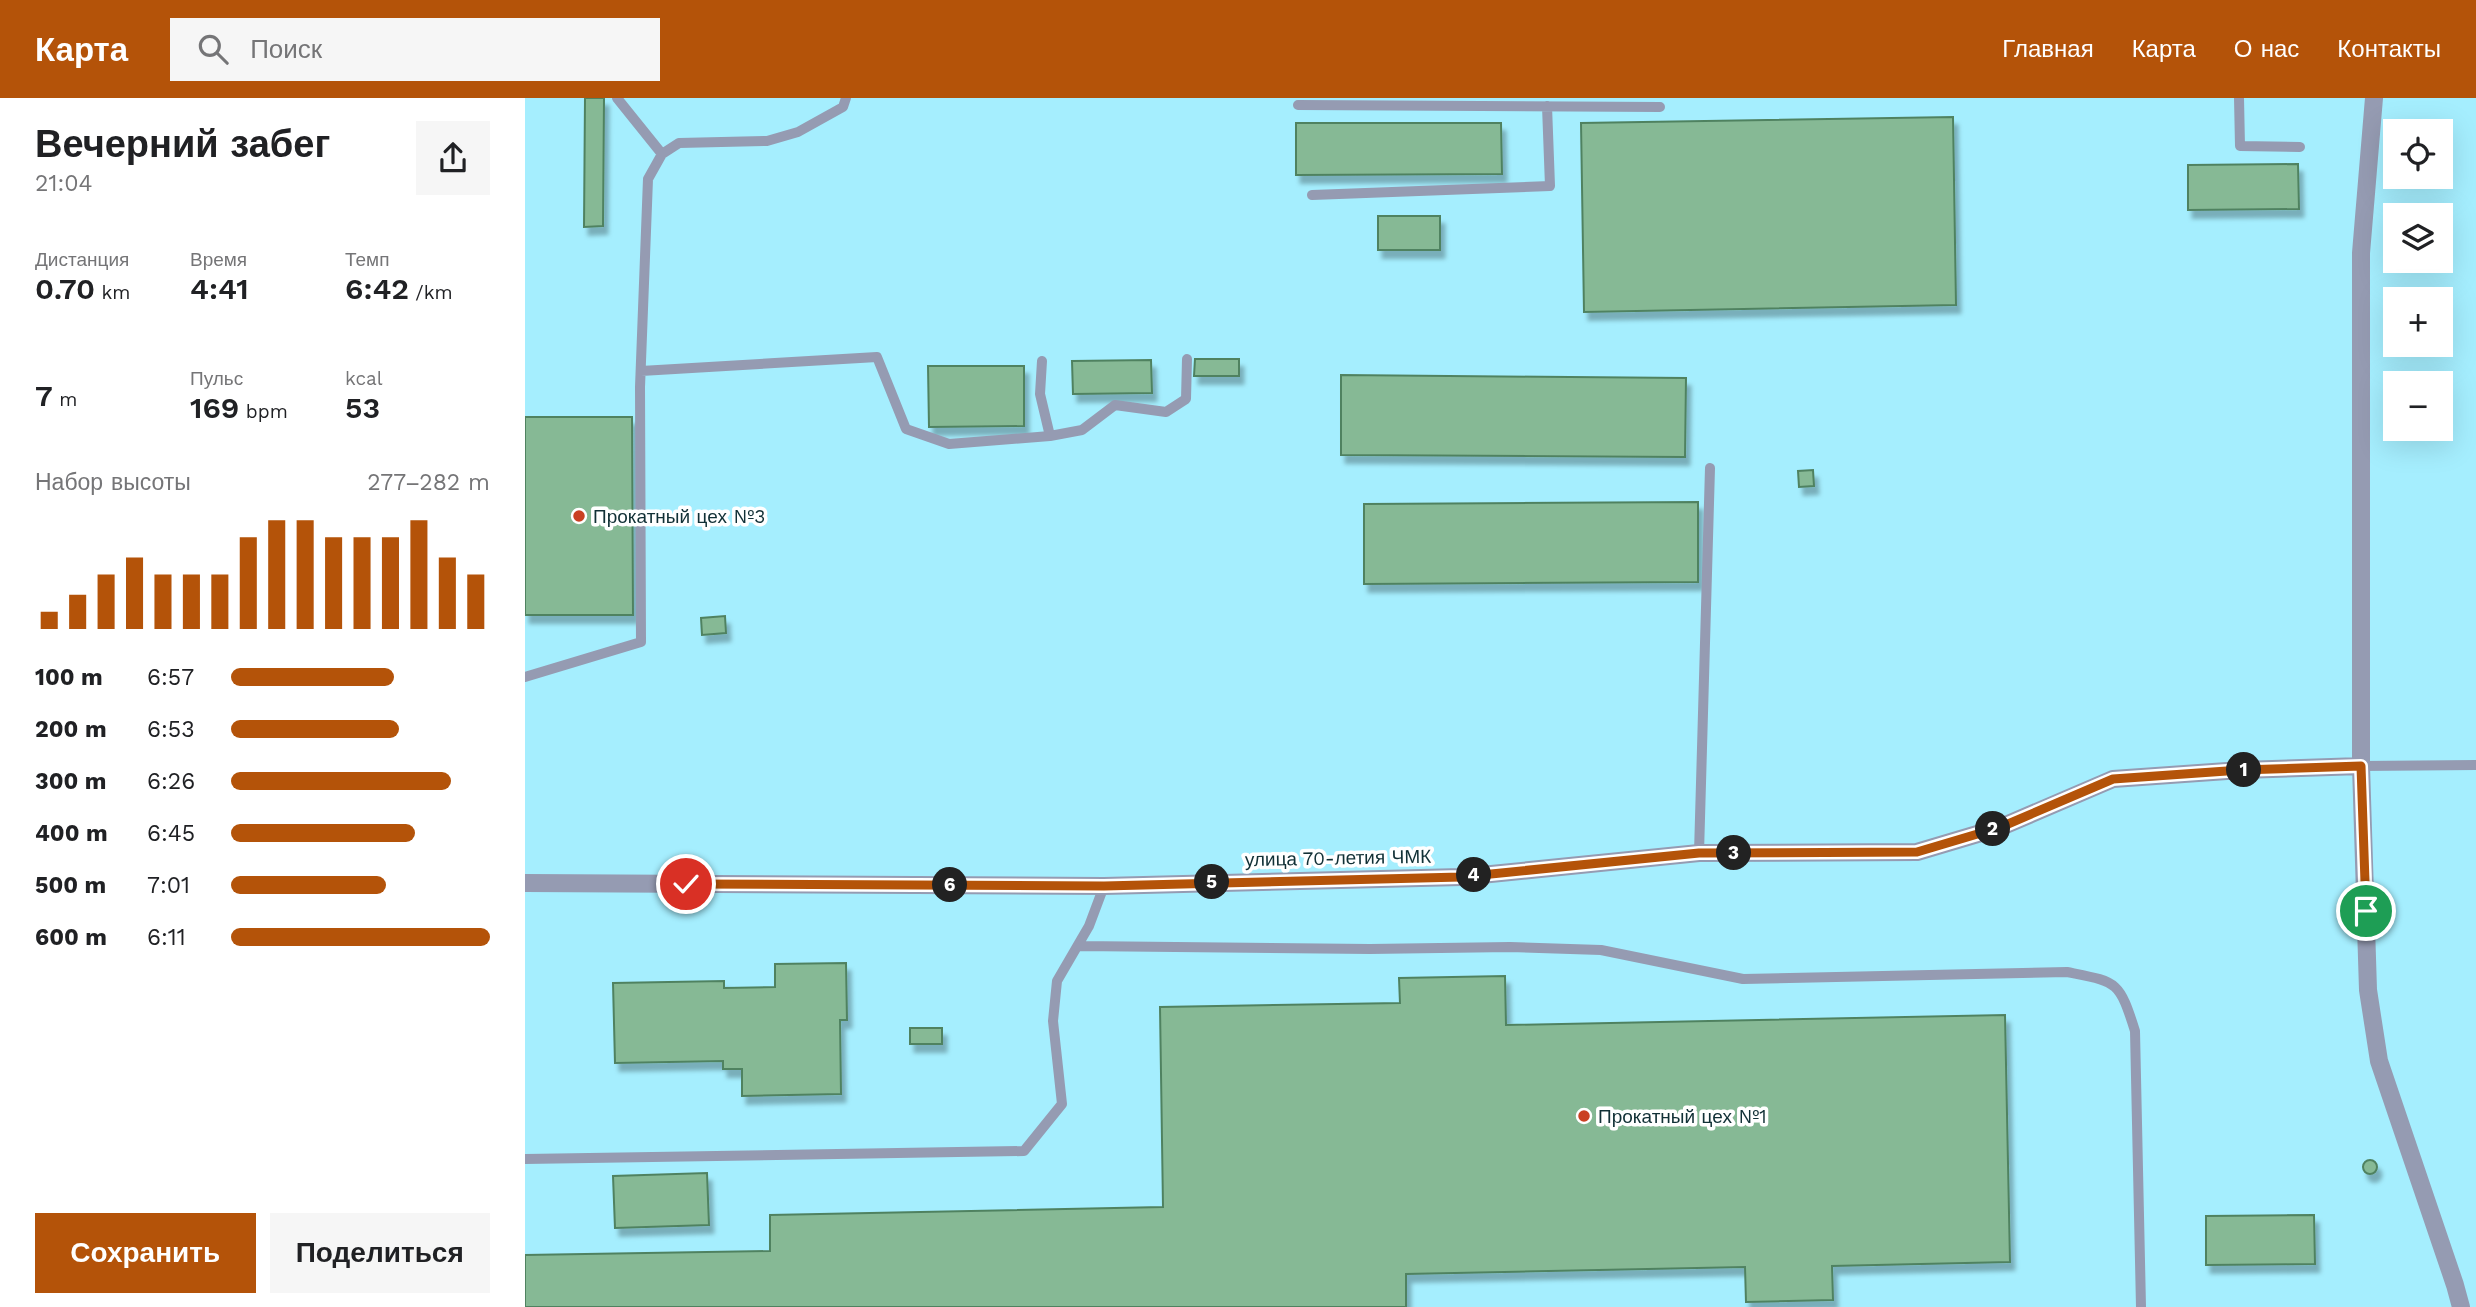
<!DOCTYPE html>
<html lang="ru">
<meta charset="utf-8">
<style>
:root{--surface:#fff;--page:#f6f6f6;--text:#202124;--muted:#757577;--accent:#b45309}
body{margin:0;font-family:"Work Sans",sans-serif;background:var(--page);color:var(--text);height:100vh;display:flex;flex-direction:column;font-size:26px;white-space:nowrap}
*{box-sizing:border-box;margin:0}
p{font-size:23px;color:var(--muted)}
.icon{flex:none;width:38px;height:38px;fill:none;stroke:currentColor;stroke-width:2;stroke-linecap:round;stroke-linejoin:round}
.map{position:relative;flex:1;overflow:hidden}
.drawer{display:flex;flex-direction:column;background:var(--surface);width:525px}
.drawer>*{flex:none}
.fabs{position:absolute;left:1858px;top:21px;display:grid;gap:14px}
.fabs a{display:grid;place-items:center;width:70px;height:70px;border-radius:0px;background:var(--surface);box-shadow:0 7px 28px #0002;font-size:35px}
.pin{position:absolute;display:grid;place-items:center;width:60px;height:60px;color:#fff;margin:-30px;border:4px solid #fff;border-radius:50%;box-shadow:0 2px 7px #0007}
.km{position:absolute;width:35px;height:35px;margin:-18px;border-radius:50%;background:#222;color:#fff;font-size:19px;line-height:35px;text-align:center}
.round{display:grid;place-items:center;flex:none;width:74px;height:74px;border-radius:0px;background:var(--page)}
.overview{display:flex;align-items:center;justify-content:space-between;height:119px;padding:0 35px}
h1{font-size:38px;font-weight:600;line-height:52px}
.stats{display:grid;grid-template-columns:repeat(3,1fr);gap:10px;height:119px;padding:7px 35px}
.stats div{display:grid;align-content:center}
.stats b{font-size:30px;font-weight:600}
.stats small{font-size:19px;font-weight:400}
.stats p{font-size:19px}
.chart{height:196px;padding:14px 35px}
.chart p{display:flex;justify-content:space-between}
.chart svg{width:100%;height:126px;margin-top:7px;stroke:var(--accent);stroke-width:6}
.action{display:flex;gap:14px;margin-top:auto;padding:14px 35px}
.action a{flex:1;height:80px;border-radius:0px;background:var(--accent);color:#fff;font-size:28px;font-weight:600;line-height:80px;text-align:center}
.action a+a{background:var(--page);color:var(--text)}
ul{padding:0 35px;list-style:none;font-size:23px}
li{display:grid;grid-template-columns:112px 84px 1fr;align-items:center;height:52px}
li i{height:18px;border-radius:9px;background:var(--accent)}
header{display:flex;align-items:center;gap:42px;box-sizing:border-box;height:98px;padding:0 35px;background:var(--accent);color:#fff}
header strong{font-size:33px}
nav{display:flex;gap:38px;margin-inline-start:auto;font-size:24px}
.search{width:490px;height:63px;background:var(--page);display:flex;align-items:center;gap:18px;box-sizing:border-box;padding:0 24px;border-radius:0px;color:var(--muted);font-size:26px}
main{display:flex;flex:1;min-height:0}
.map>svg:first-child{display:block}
</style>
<header>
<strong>Карта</strong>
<div class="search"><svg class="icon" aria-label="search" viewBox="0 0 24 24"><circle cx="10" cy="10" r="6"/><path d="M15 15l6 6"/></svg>Поиск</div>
<nav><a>Главная</a><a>Карта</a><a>О нас</a><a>Контакты</a></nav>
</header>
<main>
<section class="drawer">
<div class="overview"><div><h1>Вечерний забег</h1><p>21:04</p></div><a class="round"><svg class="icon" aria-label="share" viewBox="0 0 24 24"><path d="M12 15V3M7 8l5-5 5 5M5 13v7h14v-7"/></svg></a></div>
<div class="stats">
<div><p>Дистанция</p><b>0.70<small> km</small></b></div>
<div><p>Время</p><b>4:41</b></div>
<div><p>Темп</p><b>6:42<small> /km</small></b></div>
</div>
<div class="stats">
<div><b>7<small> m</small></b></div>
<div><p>Пульс</p><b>169<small> bpm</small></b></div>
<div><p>kcal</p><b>53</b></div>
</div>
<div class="chart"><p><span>Набор высоты</span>277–282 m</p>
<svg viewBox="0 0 160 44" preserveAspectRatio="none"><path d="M5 44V38M15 44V32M25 44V25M35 44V19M45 44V25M55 44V25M65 44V25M75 44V12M85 44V6M95 44V6M105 44V12M115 44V12M125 44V12M135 44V6M145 44V19M155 44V25"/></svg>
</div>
<ul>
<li><b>100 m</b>6:57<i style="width:63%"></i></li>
<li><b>200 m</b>6:53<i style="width:65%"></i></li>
<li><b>300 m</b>6:26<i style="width:85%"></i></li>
<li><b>400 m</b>6:45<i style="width:71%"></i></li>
<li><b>500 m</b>7:01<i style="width:60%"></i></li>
<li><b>600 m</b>6:11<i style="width:100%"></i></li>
</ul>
<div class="action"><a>Сохранить</a><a>Поделиться</a></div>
</section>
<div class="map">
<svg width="1951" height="1209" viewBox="0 0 1951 1209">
<defs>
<filter id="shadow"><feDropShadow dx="4.5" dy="8" stdDeviation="2" flood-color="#0004"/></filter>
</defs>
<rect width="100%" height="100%" fill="#a5eefe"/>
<path fill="#86b995" stroke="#508261" stroke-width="2" filter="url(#shadow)" d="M60,0h19l-1,128 -19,1z
M1428,19l3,188 -372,7 -3,-189z
M771,25h205l1,51 -206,1z
M1773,66l1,45 -111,1v-45z
M853,118h62v34h-62z
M670,261h44v17h-45z
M626,262l1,33 -79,1 -1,-33z
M403,268h96v60l-95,1z
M816,277l345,3 -1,79 -344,-2z
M0,319h107l1,198h-108z
M1288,372l1,16 -15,1 -1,-16z
M1173,404v80l-334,2v-80z
M200,518l1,17 -24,2 -1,-17z
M321,865l1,57h-7l1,74 -99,2v-27h-19v-8l-108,2 -2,-80 111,-2v7l51,-1v-23z
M980,878l1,49 499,-10 5,247 -178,4 1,34 -87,2 -1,-35 -339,7v33h-881v-52l245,-4v-36l393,-8 -3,-200 240,-4 -1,-25z
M385,930h32v16h-32z
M1838 1069a7 7 0 1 1 14 0a7 7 0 1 1-14 0Z
M182,1075l2,52 -94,3 -2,-52z
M1789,1117l1,49 -109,1v-49z"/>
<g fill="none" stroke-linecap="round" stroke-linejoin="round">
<path stroke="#959bb2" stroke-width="10" d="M92,0l45,56 17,-11 88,-2 31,-9 45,-25 3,-9
M1714,0l1,48 60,1
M773,7l362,2
M787,97l238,-9 -3,-80
M517,263l-2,33 10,42
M116,273l236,-14 29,72 43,15 101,-8 32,-6 33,-25 51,7 20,-13 1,-40
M0,579l116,-35 -1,-255 8,-208 14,-25
M1836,668l115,-1
M1174,755l11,-385
M554,848l291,3 140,-2 91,3 142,29 324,-7c50,10 52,8 68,59l6,276
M0,1061l499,-8 38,-47 -9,-83 4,-40 32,-55 15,-40"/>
<path stroke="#959bb2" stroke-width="18" d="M1849,0l-13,155v513l7,224 11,71 76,224 6,22
M0,785l579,3 357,-9 238,-24 218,-1 84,-25 112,-48 128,-9 120,-4"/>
</g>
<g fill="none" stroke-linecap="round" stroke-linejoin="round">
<defs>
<path id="route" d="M161,786l418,2 357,-9 238,-24 218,-1 84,-25 112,-48 128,-9 120,-4 5,145"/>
</defs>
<use href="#route" stroke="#fff" stroke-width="14"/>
<use href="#route" stroke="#b45309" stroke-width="9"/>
</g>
<g fill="#ca4022" stroke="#fff" stroke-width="2.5">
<circle cx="54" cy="418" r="7"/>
<circle cx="1059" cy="1018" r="7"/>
</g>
<g text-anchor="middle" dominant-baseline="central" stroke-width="7" stroke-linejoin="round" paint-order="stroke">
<g font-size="19" fill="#113036" stroke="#fff" text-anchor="start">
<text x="68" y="418">Прокатный цех №3</text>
<text x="1073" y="1018">Прокатный цех №1</text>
</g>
<g font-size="19" fill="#113036" stroke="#fff">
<text transform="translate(813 760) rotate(-1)">улица 70-летия ЧМК</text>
</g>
</g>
</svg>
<div class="fabs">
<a><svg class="icon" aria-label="locate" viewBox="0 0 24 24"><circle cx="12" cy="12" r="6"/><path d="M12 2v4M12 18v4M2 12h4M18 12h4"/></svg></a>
<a><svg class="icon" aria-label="layers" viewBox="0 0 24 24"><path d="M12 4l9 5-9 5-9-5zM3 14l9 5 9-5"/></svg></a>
<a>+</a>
<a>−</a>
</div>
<div class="pin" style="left:1841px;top:813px;background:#1e9e55"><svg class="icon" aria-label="arrive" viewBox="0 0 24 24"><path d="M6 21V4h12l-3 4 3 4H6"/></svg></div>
<div class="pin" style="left:161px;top:786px;background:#d93025"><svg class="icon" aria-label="check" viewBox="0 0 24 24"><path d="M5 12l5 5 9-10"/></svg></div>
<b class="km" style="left:1719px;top:672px">1</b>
<b class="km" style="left:1468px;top:731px">2</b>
<b class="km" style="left:1209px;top:755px">3</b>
<b class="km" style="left:949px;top:777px">4</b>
<b class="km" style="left:687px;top:784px">5</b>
<b class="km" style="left:425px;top:787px">6</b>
</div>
</main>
